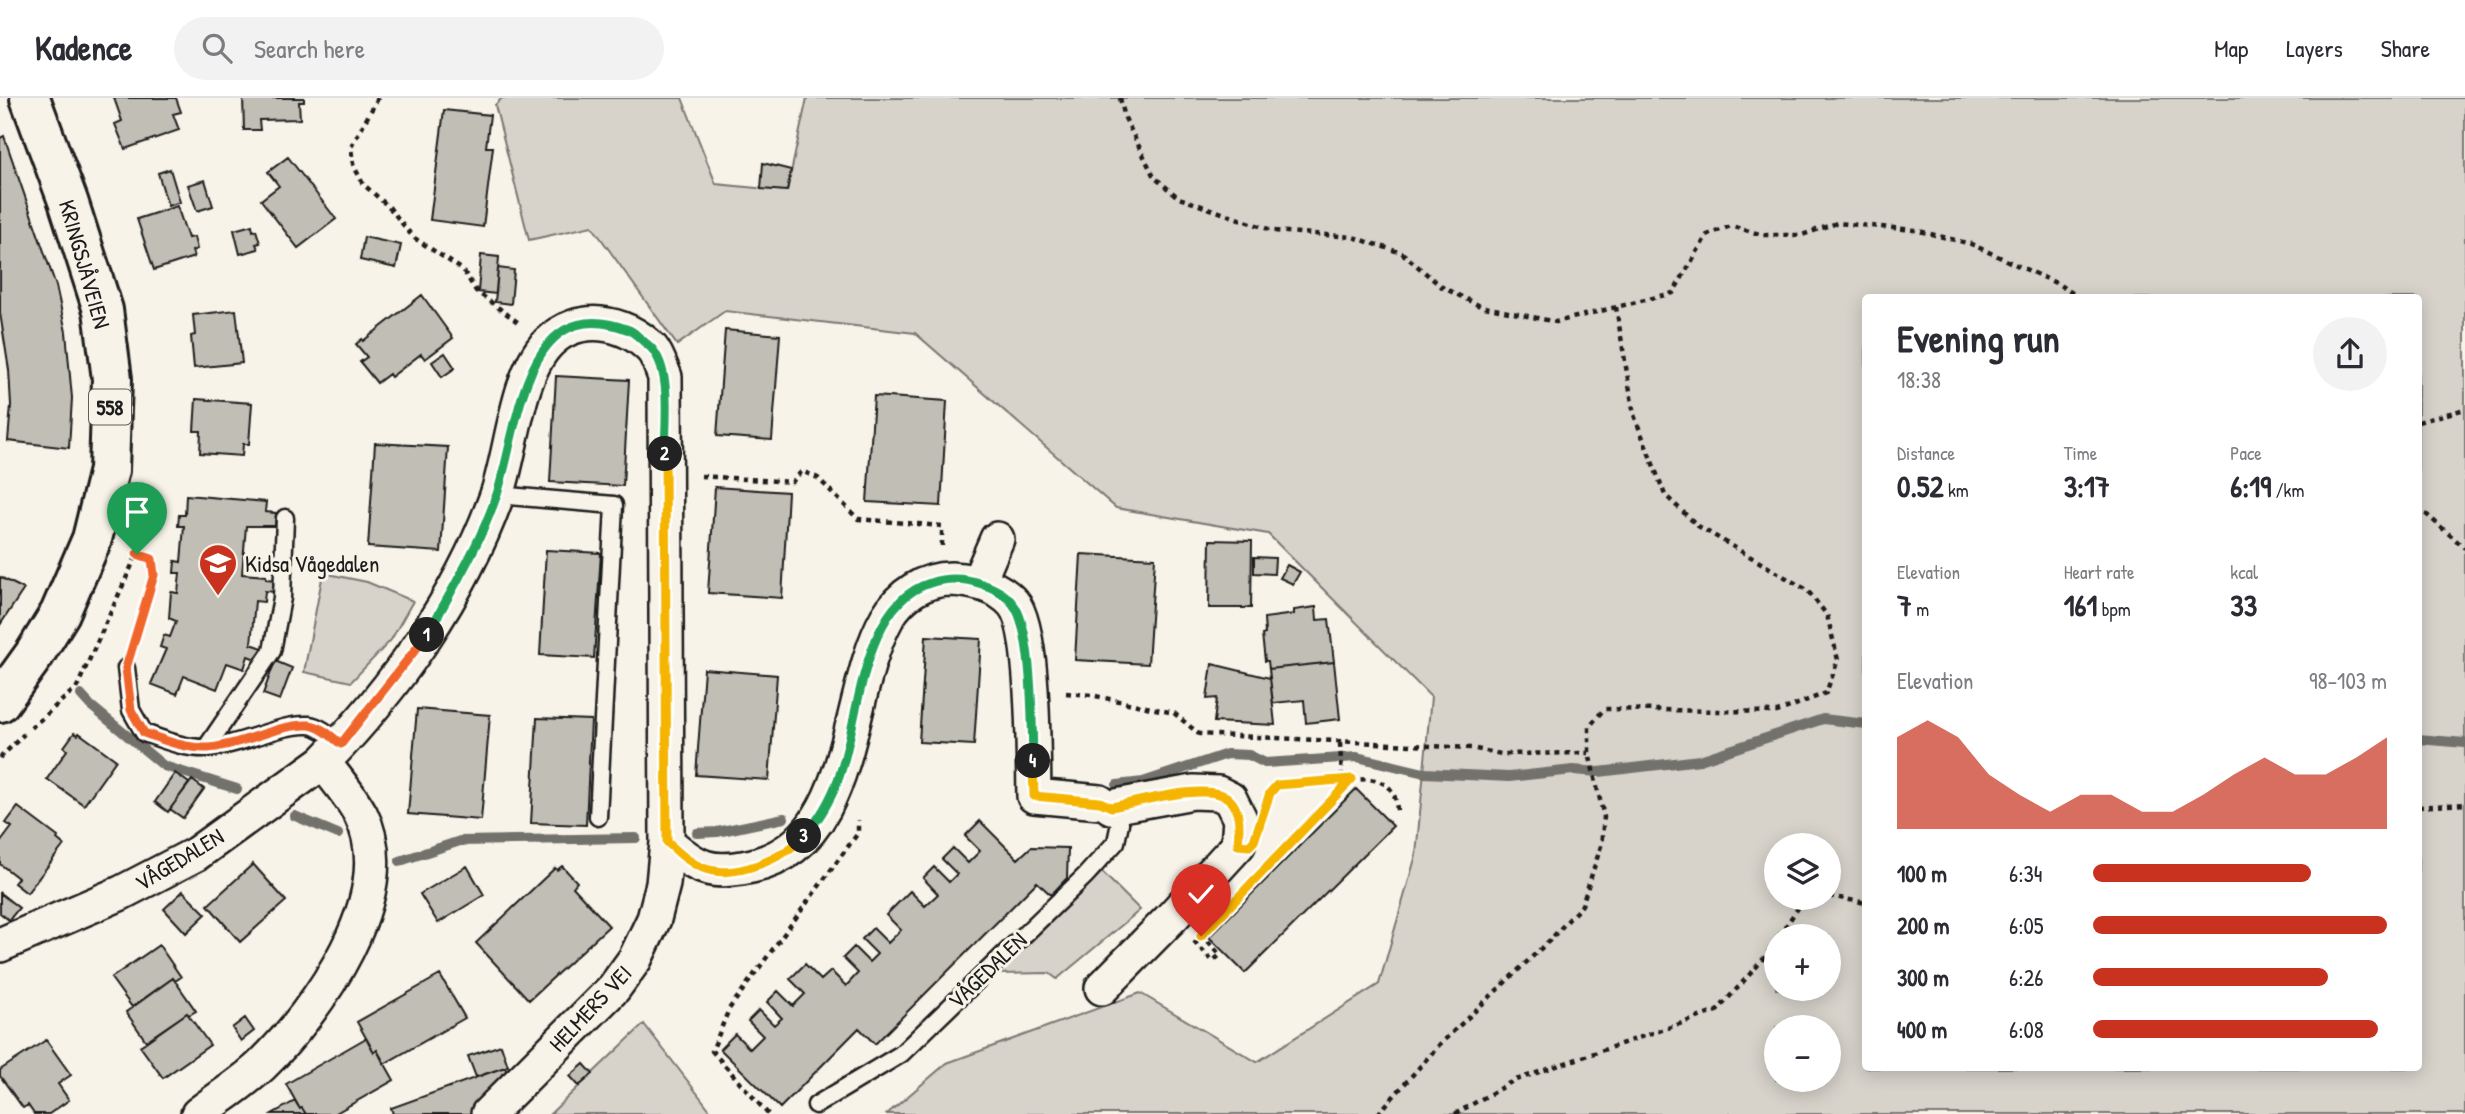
<!DOCTYPE html>
<meta charset="utf-8">
<style>
:root{--surface:#fff;--page:#f2f2f3;--text:#2b2b33;--muted:#7c7c81;--line:#e1e1e2;--accent:#c8321e}
body{margin:0;font-family:"Patrick Hand",sans-serif;background:var(--page);color:var(--text);height:100vh;display:flex;flex-direction:column;font-size:26px;white-space:nowrap}
*{box-sizing:border-box;margin:0}
p{font-size:23px;color:var(--muted)}
.icon{flex:none;width:38px;height:38px;fill:none;stroke:currentColor;stroke-width:2;stroke-linecap:round;stroke-linejoin:round}
.map{position:relative;flex:1;overflow:hidden}
.drawer{position:absolute;left:1862px;top:196px;width:560px;height:777px;display:flex;flex-direction:column;background:var(--surface);border-radius:7px;box-shadow:0 4px 18px #0003}
.drawer>*{flex:none}
.fabs{position:absolute;left:1764px;top:735px;display:grid;gap:14px}
.fabs a{display:grid;place-items:center;width:77px;height:77px;border-radius:50%;background:var(--surface);box-shadow:0 4px 18px #0003;font-size:35px}
.pin{position:absolute;display:grid;place-items:center;width:60px;height:60px;color:#fff;margin:-72px -30px;border-radius:50% 50% 50% 0;rotate:-45deg;box-shadow:0 0 7px #0007}
.pin .icon{rotate:45deg}
.km{position:absolute;width:35px;height:35px;margin:-18px;border-radius:50%;background:#222;color:#fff;font-size:19px;line-height:35px;text-align:center}
.round{display:grid;place-items:center;flex:none;width:74px;height:74px;border-radius:37px;background:var(--page)}
.summary{display:flex;align-items:center;justify-content:space-between;height:119px;padding:0 35px}
h1{font-size:38px;font-weight:700;line-height:52px}
.stats{display:grid;grid-template-columns:repeat(3,1fr);gap:10px;height:119px;padding:7px 35px}
.stats div{display:grid;align-content:center}
.stats b{font-size:30px;font-weight:700}
.stats small{font-size:19px;font-weight:400}
.stats p{font-size:19px}
.chart{height:196px;padding:14px 35px}
.chart p{display:flex;justify-content:space-between}
.chart svg{width:100%;height:126px;margin-top:7px;fill:var(--accent);opacity:.7}
ul{padding:0 35px;list-style:none;font-size:23px}
li{display:grid;grid-template-columns:112px 84px 1fr;align-items:center;height:52px}
li i{height:18px;border-radius:9px;background:var(--accent)}
header{display:flex;align-items:center;gap:42px;box-sizing:border-box;height:98px;padding:0 35px;background:var(--surface);border-bottom:2px solid var(--line)}
header strong{font-size:33px}
nav{display:flex;gap:38px;margin-inline-start:auto;font-size:24px}
.search{width:490px;height:63px;background:var(--page);display:flex;align-items:center;gap:18px;box-sizing:border-box;padding:0 24px;border-radius:38px;color:var(--muted);font-size:26px}
.map>svg:first-child{display:block}
</style>
<header>
<strong>Kadence</strong>
<div class="search"><svg class="icon" aria-label="search" viewBox="0 0 24 24"><circle cx="10" cy="10" r="6"/><path d="M15 15l6 6"/></svg>Search here</div>
<nav><a>Map</a><a>Layers</a><a>Share</a></nav>
</header>
<div class="map">
<svg width="2465" height="1016" viewBox="0 0 2465 1016">
<rect width="100%" height="100%" fill="#f7f3e8"/>
<filter id="ink" filterUnits="userSpaceOnUse"><feTurbulence type="fractalNoise" baseFrequency=".0143" numOctaves="2"/><feDisplacementMap in="SourceGraphic" scale="14" xChannelSelector="R" yChannelSelector="G"/><feConvolveMatrix kernelMatrix="1 2 1 2 8 2 1 2 1" color-interpolation-filters="sRGB"/></filter>
<g filter="url(#ink)">
<path fill="#d7d3cb" stroke="#7a7874" stroke-width="2" fill-rule="evenodd" d="M502,0h180l34,86 71,7 20,-93h1658v1016h-1578l60,-51 193,-70 117,69 122,-78 37,-129 15,-158 -163,-163 -152,-26 -201,-175 -190,-22 -48,34 -85,-119 -63,14 -34,-135zM1866,200h552v770h-552zM1776,747h53v53h-53zM1776,838h53v53h-53zM1776,929h53v53h-53z
M323,475l44,9 46,19 -22,39 -40,42 -47,-10z
M1102,774l38,38 -83,69 -8,-6 -52,1z
M644,926l69,90h-163z"/>
<g fill="none" stroke-linecap="round" stroke-linejoin="round">
<path stroke="#72716c" stroke-width="10" d="M81,597l9,10 74,61 73,23
M2418,641l47,4
M1117,687l26,-3 84,-28 22,1 16,8 92,-6 67,16 85,4 64,-7 26,2 101,-12 123,-41 43,5
M295,718l43,18
M697,735l20,-1 67,-14
M400,763l60,-20 176,-3"/>
</g>
<path fill="#c0beb5" stroke="#1c1c1c" stroke-width="2" d="M114,0h62l5,14 -8,2 6,16 -54,19 -10,-25 7,-3z
M243,0h61v4h-5l1,17 -41,1 1,10h-16z
M444,12l46,5 -4,32h7l-10,80 -53,-7z
M4,38l52,150 10,46 6,66 -3,50 -61,-7 3,-36 -2,-35 -9,-57v-175z
M288,59l48,62 -38,29 -37,-48 18,-14 -11,-14z
M763,65l28,7 -4,21 -26,-2z
M170,71l10,33 -12,4 -10,-33z
M205,82l8,26 -16,5 -9,-26z
M177,108l11,32 6,-1 3,12 -5,2 2,6 -40,13 -17,-51z
M252,127l1,6 3,-1 4,13 -4,1 2,5 -18,5 -6,-24z
M364,139l37,8 -5,23 -36,-8z
M481,157l18,2 -3,37 -18,-2z
M498,170l16,2 -3,34 -16,-2z
M422,197l31,43 -28,21 -4,-5 -30,23 -2,-3 -12,9 -17,-21 7,-5 -11,-13 6,-5 1,2z
M236,212l6,53 -48,5 -3,-32 4,-1 -2,-20z
M725,232l55,5 -8,105 -55,-4z
M445,255l10,15 -13,9 -10,-15z
M556,278l73,4 -6,106 -73,-4z
M874,298l73,5 -6,105 -74,-4z
M196,301l56,4 -3,41h-6l-1,12 -42,-3 1,-22h-7z
M375,345l73,4 -7,105 -73,-5z
M715,389l73,5 -6,106 -74,-5z
M186,397l80,7 -1,10 11,1 -1,13h-29l-4,48 24,2v3l11,1 -1,12 -11,-1 -1,11 -9,-1 -4,43 12,4 -5,12 -10,-4 -4,13 -17,-6 -10,26 -33,-13 -7,18 -26,-10 15,-35 -6,-2 4,-12 6,2 6,-16 -7,-3 2,-26 7,1 2,-20h-6l1,-12 6,1 3,-36h-6l1,-11h6z
M1210,442l42,1 -1,67h-42z
M546,452l55,3 -7,105 -54,-3z
M1081,456l74,4 -7,106 -73,-4z
M1254,459l21,1 -1,16 -20,-1z
M1287,467l13,7 -7,12 -13,-6z
M0,479l24,12 -24,36z
M1316,509l1,13 12,-1 5,43 -65,7 -1,-8h-3l-3,-26 3,-1 -1,-16 30,-4v-4z
M926,538l55,3 -7,106 -55,-3z
M275,563l17,7 -12,32 -17,-6z
M1334,564l6,57 -34,4 -2,-23 -31,3 -4,-34z
M1212,566l58,14 5,47 -61,-3 3,-24 -10,1z
M704,571l73,6 -8,105 -73,-5z
M417,611l73,6 -9,105 -73,-6z
M537,620l54,2 -5,105 -55,-2z
M74,635l4,2 1,-2 37,27 -32,45 -37,-26 20,-29 -3,-3z
M175,675l14,10 -21,29 -13,-10z
M192,682l12,9 -21,29 -13,-9z
M1356,691l37,37 -148,147 -36,-36z
M18,709l40,30 -1,2 7,6 -37,48 -13,-10 4,-5 -18,-14v-21l12,-16 -6,-4z
M980,723l38,38 13,-12 37,1 -1,30 -16,17 -14,-13 -162,162 -16,-16 -79,80 -60,-59 15,-15 15,15 13,-13 -15,-15 11,-11 15,15 8,-7 -15,-16 11,-11 15,15 12,-12 -15,-15 15,-15 16,16 10,-9 15,15 12,-13 -15,-15 11,-11 15,15 8,-8 -15,-15 11,-11 15,15 13,-13 -15,-15 24,-24 15,15 13,-12 -15,-16 11,-11 15,15 8,-8 -15,-15 11,-11 15,15 12,-12 -15,-15z
M253,766l33,37 -46,41 -32,-37z
M467,768l17,29 -46,28 -18,-29z
M562,768l15,16 -4,5 36,39 -80,74 -53,-57 79,-75 2,2z
M183,793l23,23 -20,19 -22,-24z
M0,795l19,15 -10,12 -9,-7z
M159,847l22,32 -6,4 -2,-3 -41,29 -21,-29z
M440,877l25,43 -81,46 -7,-14 -3,2 -17,-30z
M173,880l23,33 -7,4 -2,-2 -41,28 -20,-29z
M187,915l23,32 -47,33 -23,-32z
M245,920l9,13 -13,10 -9,-13z
M366,940l8,14 3,-2 17,30 -60,34h-28l-4,-6 -2,1 -14,-25z
M46,942l25,35 -13,9 11,16 -20,14h-15l-6,-9 -5,3 -23,-32v-6z
M501,947l7,21 -32,11 -8,-21z
M584,966l9,10 -14,12 -9,-10z
M505,969l13,38 -26,9h-99l-2,-6z
M295,1003l5,8 2,-1 4,6h-34z"/>
<g fill="none" stroke-linecap="round" stroke-linejoin="round">
<defs>
<path id="service" d="M497,397l117,10 -16,312
M126,570l5,42 13,23c20,7 42,16 64,15 32,-2 73,-25 101,-23 11,1 23,12 32,19
M206,650l66,-97 10,-53 3,-80
M816,1007l85,-51 184,-178 31,-34 4,-19 -11,-17"/>
<path id="minor" d="M978,485l19,-44
M0,847l121,-52 75,-39 127,-92c72,-73 138,-167 173,-264 16,-44 20,-122 52,-155 30,-30 76,-23 104,6 6,7 9,19 13,28l2,465c31,27 44,33 85,24 105,-23 92,-172 135,-248 13,-23 37,-39 64,-39 22,1 47,7 62,24 22,26 20,155 21,193l66,6
M1102,890l70,-71 66,-72 2,-26 -10,-20 -12,-6 -25,-1 -82,15
M198,1016c21,-16 45,-31 64,-49 55,-54 139,-170 99,-250 -10,-19 -25,-36 -38,-53
M488,1016l126,-126 21,-29 19,-40 9,-35 4,-42"/>
<path id="primary" d="M0,604l34,-47 26,-42 32,-74 17,-69 3,-91 -9,-69 -35,-109 -38,-103"/>
</defs>
<use href="#service" stroke="#1c1c1c" stroke-width="21"/>
<use href="#minor" stroke="#1c1c1c" stroke-width="38"/>
<use href="#primary" stroke="#1c1c1c" stroke-width="44"/>
<path stroke="#1c1c1c" stroke-width="4.5" stroke-dasharray="5 5" stroke-linecap="butt" d="M378,0l-27,49 2,17 10,20 26,23 24,30 50,33 13,21 43,32
M1120,0l5,20 29,59 25,21 95,33 79,6 49,16 40,34 38,19 76,16 117,-29 34,-58 24,-9 32,9h39l35,-12 78,7 56,14 87,40 22,14
M2418,324l47,-13
M701,378l91,6 10,-11 16,7 40,41 84,7v21
M2418,409l47,41
M133,546l21,-69 -2,-16 -15,-5
M1066,595l25,2 83,18 25,21 272,14 30,6 88,-1
M31,630l46,-41 60,-133 2,-36
M1340,645l2,37
M0,660l24,-24
M1268,700l4,-9 5,-4 92,-6c21,3 28,14 28,35
M2418,709l47,-3
M1267,770l85,-89
M1829,798l37,7
M1779,838l19,-28 16,-10
M1194,843l19,20 7,-6 -18,-21
M768,1016l-56,-63 17,-42 129,-176v-13
M1378,1016l62,-70 110,-104 32,-35 19,-59 3,-29 -15,-64v-26l15,-18 173,3 49,-19 12,-33 -11,-45 -20,-25 -109,-64 -33,-31 -31,-80 -18,-108
M1455,1016l58,-33 204,-70 48,-54 11,-17"/>
<use href="#service" stroke="#f7f3e8" stroke-width="16"/>
<use href="#minor" stroke="#f7f3e8" stroke-width="33"/>
<use href="#primary" stroke="#f7f3e8" stroke-width="38"/>
</g>
</g>
<g fill="none" stroke-linecap="round" stroke-linejoin="round" filter="url(#ink)">
<defs>
<path id="split-1" d="M137,456l15,5 2,16 -28,93 5,42 13,23c20,7 42,16 64,15 32,-2 73,-25 101,-23 12,1 23,12 32,19l86,-109"/>
<path id="split-2" d="M427,537c25,-45 52,-89 69,-138 23,-64 25,-209 133,-167 5,2 8,6 12,9 4,4 9,7 12,11 19,24 12,75 12,104"/>
<path id="split-3" d="M665,356l2,388c11,10 21,20 36,26 31,12 80,-9 101,-32"/>
<path id="split-4" d="M804,738c16,-17 27,-37 35,-59 21,-58 22,-173 91,-194 18,-6 35,-5 52,1 12,4 24,10 31,20 20,24 19,124 20,157"/>
<path id="split-5" d="M1033,663l1,35 66,6 11,5c25,-4 99,-26 118,-8 13,12 10,31 9,46l11,1 5,-5 16,-48 7,-8 75,-6 -151,157"/>
</defs>
<use href="#split-1" stroke="#fff" stroke-width="14"/>
<use href="#split-2" stroke="#fff" stroke-width="14"/>
<use href="#split-3" stroke="#fff" stroke-width="14"/>
<use href="#split-4" stroke="#fff" stroke-width="14"/>
<use href="#split-5" stroke="#fff" stroke-width="14"/>
<use href="#split-1" stroke="#f0652b" stroke-width="9"/>
<use href="#split-2" stroke="#22a559" stroke-width="9"/>
<use href="#split-3" stroke="#f5b400" stroke-width="9"/>
<use href="#split-4" stroke="#22a559" stroke-width="9"/>
<use href="#split-5" stroke="#f5b400" stroke-width="9"/>
</g>
<defs>
<symbol id="school-pin" viewBox="-11 -11 22 30"><path d="M0 17L-7.5 6A9.5 9.5 0 1 1 7.5 6Z" fill="#c8321e" stroke="#f7f3e8"/><path d="M0-5L7-2L0 1L-7-2ZM-4 1L0 2.5L4 1V4Q0 6-4 4Z" fill="#fff"/></symbol>
</defs>
<g fill-rule="evenodd">
<use href="#school-pin" x="196" y="443" width="44" height="60"/>
</g>
<g text-anchor="middle" dominant-baseline="central" stroke-width="6" stroke-linejoin="round" paint-order="stroke">
<rect fill="#f7f3e8" stroke="#5e5c59" stroke-width="2" x="89" y="291.5" width="42" height="35" rx="5"/>
<g font-size="21" font-weight="bold" fill="#1c1c1c">
<text x="110" y="309">558</text>
</g>
<g font-size="23" fill="#1c1c1c" stroke="#f7f3e8">
<text transform="translate(85 166) rotate(74)">KRINGSJÅVEIEN</text>
<text transform="translate(179 761) rotate(-31)">VÅGEDALEN</text>
<text transform="translate(987 872) rotate(-44)">VÅGEDALEN</text>
<text transform="translate(590 910) rotate(-47)">HELMERS VEI</text>
</g>
<g font-size="23" fill="#1c1c1c" stroke="#f7f3e8" text-anchor="start">
<text x="245" y="465">Kidsa Vågedalen</text>
</g>
</g>
</svg>
<div class="fabs">
<a><svg class="icon" aria-label="layers" viewBox="0 0 24 24"><path d="M12 4l9 5-9 5-9-5zM3 14l9 5 9-5"/></svg></a>
<a>+</a>
<a>−</a>
</div>
<div class="pin" style="left:137px;top:456px;background:#1e9e55"><svg class="icon" aria-label="arrive" viewBox="0 0 24 24"><path d="M6 21V4h12l-3 4 3 4H6"/></svg></div>
<div class="pin" style="left:1201px;top:838px;background:#d93025"><svg class="icon" aria-label="check" viewBox="0 0 24 24"><path d="M5 12l5 5 9-10"/></svg></div>
<b class="km" style="left:427px;top:537px">1</b>
<b class="km" style="left:665px;top:356px">2</b>
<b class="km" style="left:804px;top:738px">3</b>
<b class="km" style="left:1033px;top:663px">4</b>
<section class="drawer">
<div class="summary"><div><h1>Evening run</h1><p>18:38</p></div><a class="round"><svg class="icon" aria-label="share" viewBox="0 0 24 24"><path d="M12 15V3M7 8l5-5 5 5M5 13v7h14v-7"/></svg></a></div>
<div class="stats">
<div><p>Distance</p><b>0.52<small> km</small></b></div>
<div><p>Time</p><b>3:17</b></div>
<div><p>Pace</p><b>6:19<small> /km</small></b></div>
</div>
<div class="stats">
<div><p>Elevation</p><b>7<small> m</small></b></div>
<div><p>Heart rate</p><b>161<small> bpm</small></b></div>
<div><p>kcal</p><b>33</b></div>
</div>
<div class="chart"><p><span>Elevation</span>98–103 m</p>
<svg viewBox="0 0 160 44" preserveAspectRatio="none"><path d="M0 44V12L10 6L20 12L30 25L40 32L50 38L60 32L70 32L80 38L90 38L100 32L110 25L120 19L130 25L140 25L150 19L160 12V44z"/></svg>
</div>
<ul>
<li><b>100 m</b>6:34<i style="width:74%"></i></li>
<li><b>200 m</b>6:05<i style="width:100%"></i></li>
<li><b>300 m</b>6:26<i style="width:80%"></i></li>
<li><b>400 m</b>6:08<i style="width:97%"></i></li>
</ul>
</section>
</div>
